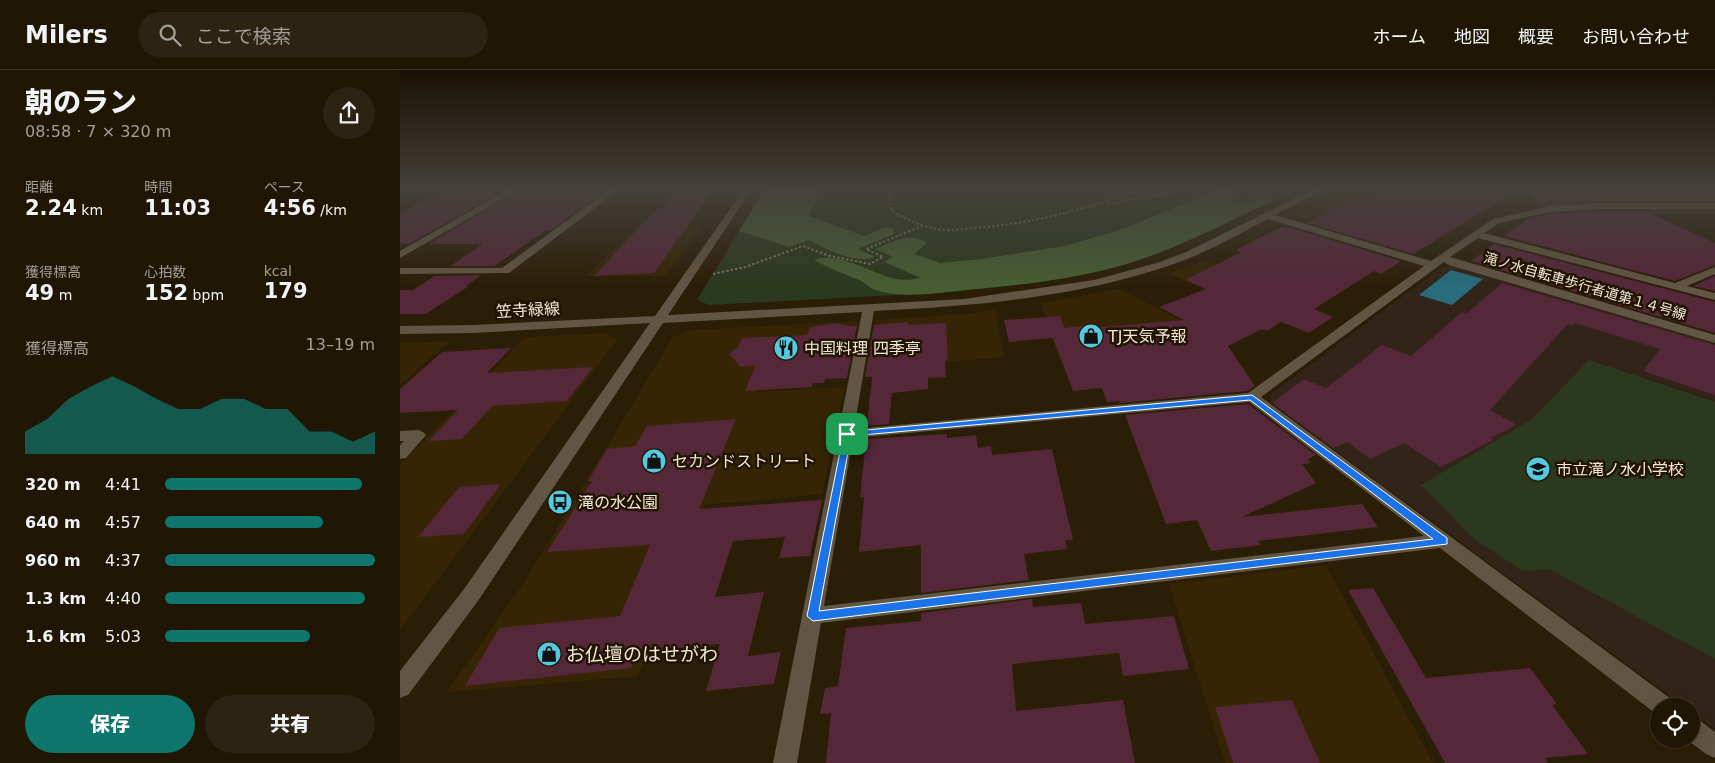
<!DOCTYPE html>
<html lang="ja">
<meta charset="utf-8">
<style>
:root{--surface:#201604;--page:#2d2313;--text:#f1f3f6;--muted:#a29f9a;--line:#3d3526;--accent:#0f766e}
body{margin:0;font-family:"DejaVu Sans","Noto Sans JP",sans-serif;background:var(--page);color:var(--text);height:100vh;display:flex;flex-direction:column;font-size:19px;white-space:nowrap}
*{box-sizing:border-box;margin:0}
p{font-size:16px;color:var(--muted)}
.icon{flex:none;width:28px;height:28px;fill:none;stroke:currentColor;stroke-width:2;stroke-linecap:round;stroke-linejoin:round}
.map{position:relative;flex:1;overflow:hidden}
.sheet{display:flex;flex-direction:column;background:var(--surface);width:400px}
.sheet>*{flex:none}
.fabs{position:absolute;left:1250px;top:628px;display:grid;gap:10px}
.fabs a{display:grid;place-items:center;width:50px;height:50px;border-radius:50%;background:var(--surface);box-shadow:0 5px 20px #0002,0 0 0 1px var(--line);font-size:25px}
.pin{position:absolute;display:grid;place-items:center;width:42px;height:42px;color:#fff;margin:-21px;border-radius:10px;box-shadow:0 2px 8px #0006}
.round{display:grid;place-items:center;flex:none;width:52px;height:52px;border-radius:26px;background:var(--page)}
.headline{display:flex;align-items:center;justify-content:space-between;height:85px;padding:0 25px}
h1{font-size:28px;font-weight:800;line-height:38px}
.figures{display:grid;grid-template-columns:repeat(3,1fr);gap:8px;height:85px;padding:5px 25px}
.figures div{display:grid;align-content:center}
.figures b{font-size:21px;font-weight:800}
.figures small{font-size:14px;font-weight:400}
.figures p{font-size:14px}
.chart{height:140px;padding:10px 25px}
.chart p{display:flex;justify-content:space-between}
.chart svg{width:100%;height:90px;margin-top:5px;fill:var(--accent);opacity:.7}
.action{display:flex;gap:10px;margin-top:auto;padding:10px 25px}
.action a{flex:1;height:58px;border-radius:30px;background:var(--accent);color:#fff;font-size:20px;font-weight:800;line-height:58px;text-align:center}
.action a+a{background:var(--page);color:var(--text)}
ul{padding:0 25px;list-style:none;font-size:16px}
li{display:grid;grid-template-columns:80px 60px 1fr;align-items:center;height:38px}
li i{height:12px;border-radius:6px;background:var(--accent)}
header{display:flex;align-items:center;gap:30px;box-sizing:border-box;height:70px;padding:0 25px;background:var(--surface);border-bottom:1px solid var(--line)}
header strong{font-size:24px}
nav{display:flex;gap:28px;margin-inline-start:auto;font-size:18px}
.search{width:350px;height:45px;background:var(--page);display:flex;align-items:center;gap:12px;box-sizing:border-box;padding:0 18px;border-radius:28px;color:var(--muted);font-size:19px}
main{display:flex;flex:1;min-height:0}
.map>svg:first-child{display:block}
</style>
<header>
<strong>Milers</strong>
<div class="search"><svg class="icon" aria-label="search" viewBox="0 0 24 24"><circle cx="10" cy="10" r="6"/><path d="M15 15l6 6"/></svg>ここで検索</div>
<nav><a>ホーム</a><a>地図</a><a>概要</a><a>お問い合わせ</a></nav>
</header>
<main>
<section class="sheet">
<div class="headline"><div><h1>朝のラン</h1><p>08:58 · 7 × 320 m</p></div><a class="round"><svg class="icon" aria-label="share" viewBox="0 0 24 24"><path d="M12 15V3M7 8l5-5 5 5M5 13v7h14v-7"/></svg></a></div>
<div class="figures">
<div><p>距離</p><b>2.24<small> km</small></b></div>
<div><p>時間</p><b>11:03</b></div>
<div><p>ペース</p><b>4:56<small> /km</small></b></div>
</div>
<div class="figures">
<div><p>獲得標高</p><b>49<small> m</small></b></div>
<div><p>心拍数</p><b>152<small> bpm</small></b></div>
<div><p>kcal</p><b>179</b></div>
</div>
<div class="chart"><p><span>獲得標高</span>13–19 m</p>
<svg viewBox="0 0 160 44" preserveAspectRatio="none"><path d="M0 44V33L10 27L20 17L30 11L40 6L50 11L60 17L70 22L80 22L90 17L100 17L110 22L120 22L130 33L140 33L150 38L160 33V44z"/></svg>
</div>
<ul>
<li><b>320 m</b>4:41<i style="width:94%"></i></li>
<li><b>640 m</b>4:57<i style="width:75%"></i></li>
<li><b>960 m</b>4:37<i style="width:100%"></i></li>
<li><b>1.3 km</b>4:40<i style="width:95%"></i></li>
<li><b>1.6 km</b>5:03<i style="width:69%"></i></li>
</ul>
<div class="action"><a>保存</a><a>共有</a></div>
</section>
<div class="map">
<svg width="1315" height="693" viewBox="0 0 1315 693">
<rect width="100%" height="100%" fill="#2b1e06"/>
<path fill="#362505" d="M948,119h1l62,18 -47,27 -67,-19z
M277,153l-3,5 28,-1 -37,49h-79l53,-52z
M805,191l71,25 -33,18 -75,-30z
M719,219l75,38 -51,21 -85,7 -17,-52z
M595,240l9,47 -134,11 7,-48 88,-6z
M458,251l-10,47 -82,4 -9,20 88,-5 -23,107 -117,11 -67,171 -191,16 80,-114 146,-241 18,-7z
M206,263l11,7 -217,290v-165l125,-128z
M50,271l-50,44v-42z
M926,495l107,198h-208l-56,-179z"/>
<path fill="#322418" d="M1054,196l261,77v386l-24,-17v-6h-7l-413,-303v-9l171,-127z"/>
<path fill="#2b391e" d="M365,119h534l-145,65 -53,16 -60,12 -90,10 -242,13 -12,-5z
M1189,290l126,42v257l-166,-90 -26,2 -49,-32 -53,-54 111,-66z"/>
<path fill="#475d32" d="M365,119h56l-12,27 55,20 23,-9 6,1 1,6 -36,15 17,8c-22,7 -47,-7 -66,-17l-20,7 -50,-16z
M821,119h10l3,12 12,3 17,-8 13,3c-47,22 -95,48 -146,64 -53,16 -109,22 -164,27 -28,3 -63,9 -91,0 -5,-2 -10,-7 -16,-10 -15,-6 -30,-12 -45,-20 25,-10 59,15 83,19 7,2 17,0 24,-1l-37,-16 9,-5 -18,-8c18,-7 34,-18 52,-6l-13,11 26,9 41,-4 83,-13 56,-16z"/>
<path fill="#296c7b" d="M1051,200l32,9 -31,26 -33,-10z"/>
<path fill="#542739" d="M46,119h59l-96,55h-9v-31z
M122,119h85l-56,41h-5l-52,36h-44l33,-22h-55z
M278,119h36l-60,84 -60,3 63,-67h4z
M990,119h130l-107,65 -106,-31 39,-21z
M1127,119h188v12h-117l-59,6z
M1198,141h117v2h-65l65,30v22l-40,16 -171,-45 23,-17 24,-5z
M881,157l11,1 109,33 -20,13 -7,-3 -60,38 19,8 -24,16 -28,-11 -12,8h-9l-32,16 27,40 -8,5 -127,12 -1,-2 -12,1 -5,-14 -29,3 -20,-53 -44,4 -5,-22 56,-4 4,12 25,-3 2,3 93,-8 -25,-13 47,-18 -21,-9 57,-28 -6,-2z
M1094,174l221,58v31l-244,-72z
M81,205l-15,11h3l-43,28h-26v-24h13l22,-14z
M1315,206v15l-22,-5z
M1102,213l213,62v50l-72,-24 17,-22 -85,-26 -3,3 -4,-2 -78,86 27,15 -27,13 3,2 -52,27 -37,-24 -34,16 -23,-17 -14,6 -61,-45 32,-24 22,9 56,-43 29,11 51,-44 4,2z
M508,252v3l38,-2 2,37 -3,1 1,16 -18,1v11l-36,4 -3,31 -22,2 5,-49h-7l9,-52z
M437,253l12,3h8l-10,52 -22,1 -1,4h-11l-1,4 -67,4 10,-25 -14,1 -12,-13 8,-6 5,-10 65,-3 3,-8z
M111,278l-24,25 106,-6 -26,34 -75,5 -30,33 -33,2 29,-31 -58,3v-24l42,-37z
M848,334l68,51 -8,4 3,4 -9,1 14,19 -74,34 120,-13 16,23 -120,14 3,4 -50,6 -14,-31 -31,4 -41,-109z
M336,349l-37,90 123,-9 -12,56 -31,2 6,-21 -52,4 -18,56 49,-5 -16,64 33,-4 -7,32 -68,7 14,-47 -83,8 -6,16 -166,18 34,-58 121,-12 30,-71 -103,7 45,-71h-4l19,-32 28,-3 12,-20z
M547,364v4l29,-3 2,13 13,-2 1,9 60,-6 21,91h-8l2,9 -43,5 5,26 -108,13v-48l-62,7 5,-55h-4l6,-58z
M101,414l-37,50 -46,3 41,-50z
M973,518l53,90 104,-10 27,36 -5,1 36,49 -43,4 3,5h-103l-97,-173z
M632,529l1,8 48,-4 4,21 89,-8 15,53 -66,7 -4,-23 -107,11 4,47 107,-11 12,63h-309l5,-50 -11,1 5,-26 13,-2 8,-58 75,-7v-8z
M892,630l28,63h-87l-18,-56z"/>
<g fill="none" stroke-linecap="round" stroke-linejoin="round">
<path stroke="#7c705c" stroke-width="2" stroke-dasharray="2.5 2" stroke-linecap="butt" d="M490,119c-3,20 1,23 19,31 11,5 23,9 36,10 10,1 21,-2 31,-2 56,-5 111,-18 163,-39
M833,119l4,11 6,2 19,-8 6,1
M708,134l81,-15
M313,204l32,-7 58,-21 27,10 40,8 13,-7 -17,-8 56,-23"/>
<path fill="#615543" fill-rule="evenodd" d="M109,119h11l-120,69v-7z
M210,119h10l-111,84 -109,1v-6h102z
M344,119h8l-84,126 296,-16 130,-19 66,-18 26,-10 128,-63h11l-50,26 156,46 62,-42 58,-13 47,-3h117v6h-117l-47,3 -52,11 -15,10 191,50 40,-16v7l-28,12 28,7v7l-237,-62 -28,19 265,78v8l-266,-78 -5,-3 -183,135 410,302 3,7h-15v9l-4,-2 -215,-165 -619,75 -24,140h-24l89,-451 -199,11 -185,278 -70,94 -8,3v-27l64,-82 186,-266 -176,10 -74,1v-8l74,-1 181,-9zM868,149l156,47 -176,127 -394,36 20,-118c99,-5 199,-13 294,-45 34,-11 67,-30 100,-47zM849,332l175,134 -600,70 29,-168z
M18,360l5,2 3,3 -20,23 -6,1v-14l4,-4h-4v-10z
M1291,647l8,3 16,12v26l-9,-4 -20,-15h5z"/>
</g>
<linearGradient id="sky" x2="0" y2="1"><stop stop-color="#181003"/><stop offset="0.55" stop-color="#44413b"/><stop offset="1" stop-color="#44413b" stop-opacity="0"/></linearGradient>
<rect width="1315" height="216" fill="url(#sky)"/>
<path fill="#1a73e8" stroke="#fff" fill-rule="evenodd" d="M852,325l195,143v6l-634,77 -6,-5 37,-184zM850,330l183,139 -614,72 32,-175z"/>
<defs>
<symbol id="shop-disc" viewBox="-11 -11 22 22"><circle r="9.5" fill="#54cade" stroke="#211400"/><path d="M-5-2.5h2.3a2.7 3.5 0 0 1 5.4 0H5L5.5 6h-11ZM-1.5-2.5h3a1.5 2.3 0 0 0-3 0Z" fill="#111"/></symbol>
<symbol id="restaurant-disc" viewBox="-11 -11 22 22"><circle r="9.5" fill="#54cade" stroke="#211400"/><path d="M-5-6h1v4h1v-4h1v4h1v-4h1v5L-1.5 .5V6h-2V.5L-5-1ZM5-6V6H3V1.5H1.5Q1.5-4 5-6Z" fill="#111"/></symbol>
<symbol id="school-disc" viewBox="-11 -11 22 22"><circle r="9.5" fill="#54cade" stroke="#211400"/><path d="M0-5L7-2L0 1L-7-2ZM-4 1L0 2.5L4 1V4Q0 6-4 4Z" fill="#111"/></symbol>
<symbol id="bus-disc" viewBox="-11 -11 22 22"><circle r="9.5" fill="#54cade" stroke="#211400"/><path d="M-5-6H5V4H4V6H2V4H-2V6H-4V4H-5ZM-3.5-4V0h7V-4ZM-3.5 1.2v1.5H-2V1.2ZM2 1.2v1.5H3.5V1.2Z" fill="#111"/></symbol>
</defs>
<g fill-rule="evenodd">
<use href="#shop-disc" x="677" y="252" width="28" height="28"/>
<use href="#restaurant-disc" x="372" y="264" width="28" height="28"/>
<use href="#shop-disc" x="240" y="377" width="28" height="28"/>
<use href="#school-disc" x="1124" y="385" width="28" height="28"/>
<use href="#bus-disc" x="146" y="418" width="28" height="28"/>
<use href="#shop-disc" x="135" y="570" width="28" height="28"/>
</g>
<g text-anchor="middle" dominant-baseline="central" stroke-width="5" stroke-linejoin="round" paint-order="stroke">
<g font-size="14" fill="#f1e8da" stroke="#211400">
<text transform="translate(1185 216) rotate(16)">滝ノ水自転車歩行者道第１４号線</text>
</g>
<g font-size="16" fill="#f1e8da" stroke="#211400">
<text transform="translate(128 240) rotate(-3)">笠寺緑線</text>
</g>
<g font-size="16" fill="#f1e8da" stroke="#211400" text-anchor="start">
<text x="708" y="266">TJ天気予報</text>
<text x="404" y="278">中国料理 四季亭</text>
<text x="272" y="391">セカンドストリート</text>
<text x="1156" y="399">市立滝ノ水小学校</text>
<text x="178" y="432">滝の水公園</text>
</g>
<g font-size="19" fill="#f1e8da" stroke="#211400" text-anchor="start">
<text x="166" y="584">お仏壇のはせがわ</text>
</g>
</g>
</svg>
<div class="fabs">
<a><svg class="icon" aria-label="locate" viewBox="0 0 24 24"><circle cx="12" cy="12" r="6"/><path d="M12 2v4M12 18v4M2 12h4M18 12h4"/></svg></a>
</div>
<div class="pin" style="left:447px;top:364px;background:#1e9e55"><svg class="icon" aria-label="arrive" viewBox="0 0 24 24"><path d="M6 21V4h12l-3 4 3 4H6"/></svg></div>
</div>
</main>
